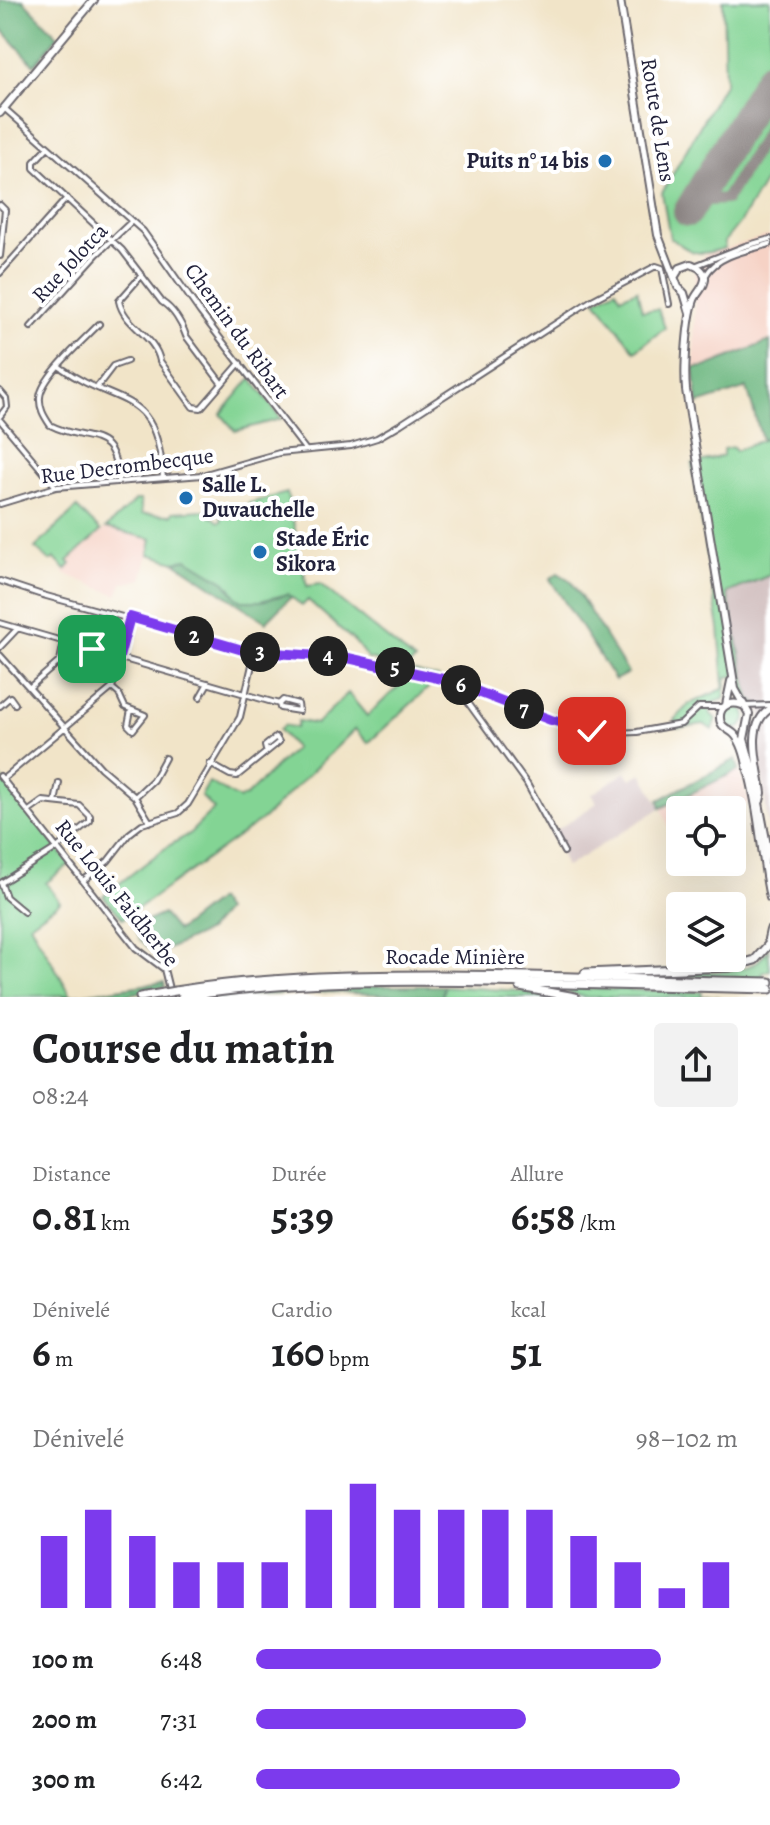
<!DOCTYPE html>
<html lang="fr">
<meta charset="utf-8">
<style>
:root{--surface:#fff;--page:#f2f2f2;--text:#202124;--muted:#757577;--accent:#7c3aed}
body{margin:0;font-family:Alegreya,serif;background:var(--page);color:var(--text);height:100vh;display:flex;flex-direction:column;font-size:30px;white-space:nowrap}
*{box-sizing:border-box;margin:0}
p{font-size:26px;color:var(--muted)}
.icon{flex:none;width:44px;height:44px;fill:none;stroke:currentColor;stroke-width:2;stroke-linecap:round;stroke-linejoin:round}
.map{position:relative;height:997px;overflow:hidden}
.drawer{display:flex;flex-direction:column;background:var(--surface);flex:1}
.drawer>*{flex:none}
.fabs{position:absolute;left:666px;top:796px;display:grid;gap:16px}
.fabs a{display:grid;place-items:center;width:80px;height:80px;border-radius:8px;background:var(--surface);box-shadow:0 8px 32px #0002;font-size:40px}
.pin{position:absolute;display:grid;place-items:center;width:68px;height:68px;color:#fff;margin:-34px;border-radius:16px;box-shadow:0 4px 12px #0006}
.km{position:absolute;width:40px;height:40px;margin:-20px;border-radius:50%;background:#222;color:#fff;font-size:22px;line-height:40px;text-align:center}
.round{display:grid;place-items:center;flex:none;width:84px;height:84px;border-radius:8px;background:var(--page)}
.head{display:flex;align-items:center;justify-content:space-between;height:136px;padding:0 32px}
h1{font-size:44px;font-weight:700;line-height:60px}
.metrics{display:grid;grid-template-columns:repeat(3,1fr);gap:12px;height:136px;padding:8px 32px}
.metrics div{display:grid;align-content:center}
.metrics b{font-size:40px;font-weight:700}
.metrics small{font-size:22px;font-weight:400}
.metrics p{font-size:22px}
.chart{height:224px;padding:16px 32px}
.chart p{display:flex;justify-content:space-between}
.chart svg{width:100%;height:144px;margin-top:8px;stroke:var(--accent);stroke-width:6}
ul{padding:0 32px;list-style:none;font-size:26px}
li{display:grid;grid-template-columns:128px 96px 1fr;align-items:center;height:60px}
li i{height:20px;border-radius:10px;background:var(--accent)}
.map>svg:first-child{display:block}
</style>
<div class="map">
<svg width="770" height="997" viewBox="0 0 770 997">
<rect width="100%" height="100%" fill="#fff"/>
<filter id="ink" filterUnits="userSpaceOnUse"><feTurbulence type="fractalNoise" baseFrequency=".0125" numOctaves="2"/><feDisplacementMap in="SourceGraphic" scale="16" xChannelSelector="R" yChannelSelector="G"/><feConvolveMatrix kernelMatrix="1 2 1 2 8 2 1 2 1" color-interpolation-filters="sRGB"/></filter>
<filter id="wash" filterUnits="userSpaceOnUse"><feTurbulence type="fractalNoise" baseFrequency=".006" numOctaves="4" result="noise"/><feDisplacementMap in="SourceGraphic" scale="32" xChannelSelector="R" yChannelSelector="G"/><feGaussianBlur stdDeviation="1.8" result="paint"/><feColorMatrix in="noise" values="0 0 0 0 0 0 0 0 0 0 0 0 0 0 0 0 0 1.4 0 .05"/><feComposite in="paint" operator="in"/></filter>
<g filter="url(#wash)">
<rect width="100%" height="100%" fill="#f1e4c8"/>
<path fill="#f6d2c5" d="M770,235v106l-65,26 -11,1 1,-95 9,-18z
M106,528l47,11 -11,40 -15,4 -4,-1 -6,13 -54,-22 7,-8 -2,-3z
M739,770l11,33 -18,7h-52v32l-4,2 -15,-36z"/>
<path fill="#d1bfbf" d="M770,575v264l-13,-102 5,-20 -6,-14 -7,-5 -22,-106z
M626,772l5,7 11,-6 19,35 -95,59 -14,-34 45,-30 -5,-9z"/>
<path fill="#83d494" stroke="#527b68" stroke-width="2" d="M723,0h47v173l-30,49 -16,20 1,6c-27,9 -32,6 -55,-10l-8,-45 63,-111z
M616,289l5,8 16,-7 5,21 16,-2 7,19 -30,23 -39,-51z
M251,378l30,41 -46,12 -14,-17z
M770,437v138l-43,18 22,105 7,5c-17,-1 -18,-12 -20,-27l-9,1 -3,22 -11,4 -3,10 6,6 -4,11 -8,-6 -26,4 -4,-8 15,-16 34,-15 1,-5 -5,-56 -27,-164 31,-8v-7l10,-2 2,4z
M287,493l20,93 13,-2 95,77 -8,6 -39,-8 -13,-17 -47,-42 -6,6 -14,-12 -27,7h-19l-5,-3 -7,-11 -43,-28 -12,3 -26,-8 3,-15 -46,-11 30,-28h4l2,14 30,1 1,-3 31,-2 15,12 3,-1 -2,-7 26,-6 3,-5z
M77,508l24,23 -33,30 3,3 -5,6 -12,-12 -4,3 -15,-13z
M96,653l20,8 -5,1 -3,14 3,2 -3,2 -19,-5 -1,-3 4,-17z
M414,672l25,6 -71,65 -13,-14 -92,90 -140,100 -20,-23 65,-50 20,-11 26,-26 -13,-13 8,-14 30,17 7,-3 49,-48 -16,-18 5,-5 12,3 2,-7 18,3 32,-31 19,23z
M722 717a12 12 0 1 1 24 0a12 12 0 1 1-24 0Z
M0,776l70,88 -24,19 14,19 -30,22 41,71 -71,2z
M768,949l2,21 -8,3 2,5 -120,-3c33,-15 101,15 124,-26z
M444,986l91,6 27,5h-120z
M557,988l145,4 -1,4 19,1h-137z"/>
<path fill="#6ab67e" stroke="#466c5c" stroke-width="2" d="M0,0h23l35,36 -24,29 -34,-38z
M770,341v96l-8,3 -15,-52 -49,16 -4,-36 11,-1z
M187,559l38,23 12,16 5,3h19l27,-7 3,3 -25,25 -91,-60z
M558,573l13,8 57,92 -13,7 -65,-101z
M736,759l3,11 -78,38 -2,-8z
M217,900l8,11 -17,20 -53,24 -16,-16 -3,-8 11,-10 16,-7 14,17z
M164,982l1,5 -49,10h-53z
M365,986h79l-2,11 -116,-5 -112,5 70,-8z"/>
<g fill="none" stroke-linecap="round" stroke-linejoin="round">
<path stroke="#8a8382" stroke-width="12" d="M694,201l32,-2 44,-72"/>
<path stroke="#8a8382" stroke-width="30" d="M688,212l82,-136"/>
</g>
</g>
<g filter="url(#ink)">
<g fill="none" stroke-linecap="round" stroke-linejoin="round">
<defs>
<path id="minor" d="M4,108l139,123 57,81 105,137
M48,147l-14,15v6l88,82 40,52c11,7 20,21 24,34l36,48
M0,205l5,5 -5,46
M697,265l48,-19 25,-7
M0,273l67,-75
M142,275l-23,26c5,25 36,34 41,60l33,46 8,1 39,-45
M706,275c11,-20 43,-25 64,-31
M99,324c-15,16 -57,52 -59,73 -1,11 4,19 10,28 39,20 65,-1 68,57
M31,327l66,-73 35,-33
M60,367c57,42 97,18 103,111
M97,387l16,-21 14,-5
M0,391l6,7 1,9 -7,9
M0,420l56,67
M0,504l56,-17 146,-12 77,-22 72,-7 26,-8 24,-14 191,-124 64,-34 6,2 7,36
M0,581l39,13 207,57 102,7 99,22 128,48 40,5 22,-1 44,-8 18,-17h24
M0,623l279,81 1,4 19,3 -1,-7 -15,-4 -4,4
M0,647l18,-19
M91,650l-6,21 2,5 25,7
M0,655l101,113 34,29 15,25
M459,684l10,20 58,80 37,68
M30,687l30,-26 4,-20
M112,688l7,6 6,13 20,8 -12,15 -5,-5 3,-15
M200,697l8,-14
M0,706l10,-9 5,7
M745,706l25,-1
M210,764l20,11 7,1 42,-34 -3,-5 -11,9 1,4
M0,776l136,172 28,21 7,28
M3,779l109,-91 18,-71
M135,797l18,-17 12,-22
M55,802l4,-19
M84,880l24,-19 21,-27 13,-10 36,-11 10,-9 52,-87 15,-65
M24,912l-18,-15 -5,-14 57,-36 32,-26v-5l-11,-11 -36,-4 -14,10"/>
<path id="major" d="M620,0l38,235 20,52 6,6 6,20
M0,113l94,-113
M675,276l5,-8 11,-4c7,3 12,5 14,13 1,9 -8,15 -11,23 -7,20 -10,68 -8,90l49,299 14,25 -5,25 9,32 17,90
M726,705l5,-24
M742,705c-10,-4 -23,0 -22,13 0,10 10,11 15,17 7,8 11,24 13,35 12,42 13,86 22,128
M760,801l2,-8c-3,-25 -18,-68 8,-84
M770,930l-2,9 2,6"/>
<path id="highway" d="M585,973l145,-6 25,-7 14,-16
M520,987l55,10
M175,991c87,-14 173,-16 261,-16 111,0 223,5 334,7
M140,997l24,-4
M182,997c114,-18 230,-17 345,-14 81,2 162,4 243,6"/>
</defs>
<use href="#minor" stroke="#6a666c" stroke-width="8"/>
<use href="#major" stroke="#6a666c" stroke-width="10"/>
<use href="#highway" stroke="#6a666c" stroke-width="11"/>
<use href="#minor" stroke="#fff" stroke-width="4"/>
<use href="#major" stroke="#fff" stroke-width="6"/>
<use href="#highway" stroke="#fff" stroke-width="7"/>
<defs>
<path id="highway-bridge" d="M164,993l11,-2"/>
</defs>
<use href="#highway-bridge" stroke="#6a666c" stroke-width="11" stroke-linecap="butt"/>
<use href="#highway-bridge" stroke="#fff" stroke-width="7"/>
</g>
</g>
<g fill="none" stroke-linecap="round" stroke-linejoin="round" filter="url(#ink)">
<defs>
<path id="route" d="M92,649l27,8 11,-40 116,34 102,7 99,22 104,40 41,11"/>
</defs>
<use href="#route" stroke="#fff" stroke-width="16"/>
<use href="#route" stroke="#7c3aed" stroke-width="10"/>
</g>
<g fill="#1f6fb2" stroke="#fff" stroke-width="3">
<circle cx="605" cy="161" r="8"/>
<circle cx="186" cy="498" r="8"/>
<circle cx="260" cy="552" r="8"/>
</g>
<g text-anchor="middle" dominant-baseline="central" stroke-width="8" stroke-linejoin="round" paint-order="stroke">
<g font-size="22" fill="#22223b" stroke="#fff">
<text transform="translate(658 120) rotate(81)">Route de Lens</text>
<text transform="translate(70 263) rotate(-47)">Rue Jolotca</text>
<text transform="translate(237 331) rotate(54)">Chemin du Ribart</text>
<text transform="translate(127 466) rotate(-7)">Rue Decrombecque</text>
<text transform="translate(117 893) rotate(51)">Rue Louis Faidherbe</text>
<text x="455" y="957">Rocade Minière</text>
</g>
<g font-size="22" font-weight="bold" fill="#22223b" stroke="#fff" text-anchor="start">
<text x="589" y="161" text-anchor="end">Puits n° 14 bis</text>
<text x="202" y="485">Salle L.<tspan x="202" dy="25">Duvauchelle</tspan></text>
<text x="276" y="539">Stade Éric<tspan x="276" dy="25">Sikora</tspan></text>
</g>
</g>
</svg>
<div class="fabs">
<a><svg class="icon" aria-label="locate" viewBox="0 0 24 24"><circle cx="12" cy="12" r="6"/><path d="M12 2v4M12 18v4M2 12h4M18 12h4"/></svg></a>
<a><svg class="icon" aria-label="layers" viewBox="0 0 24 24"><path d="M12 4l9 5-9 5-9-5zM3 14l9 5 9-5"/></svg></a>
</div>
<div class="pin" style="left:92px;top:649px;background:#1e9e55"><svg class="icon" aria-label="arrive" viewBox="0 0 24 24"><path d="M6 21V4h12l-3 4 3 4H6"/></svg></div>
<div class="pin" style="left:592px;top:731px;background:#d93025"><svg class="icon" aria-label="check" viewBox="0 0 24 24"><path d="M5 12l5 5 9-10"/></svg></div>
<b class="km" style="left:194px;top:636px">2</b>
<b class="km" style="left:260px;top:652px">3</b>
<b class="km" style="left:328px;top:656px">4</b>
<b class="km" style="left:395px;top:667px">5</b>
<b class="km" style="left:461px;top:685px">6</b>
<b class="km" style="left:524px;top:709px">7</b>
</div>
<section class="drawer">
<div class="head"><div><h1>Course du matin</h1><p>08:24</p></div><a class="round"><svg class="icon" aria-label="share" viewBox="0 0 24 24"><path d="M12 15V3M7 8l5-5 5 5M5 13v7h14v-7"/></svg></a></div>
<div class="metrics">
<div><p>Distance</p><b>0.81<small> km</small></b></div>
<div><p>Durée</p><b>5:39</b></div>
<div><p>Allure</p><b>6:58<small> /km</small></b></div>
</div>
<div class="metrics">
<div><p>Dénivelé</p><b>6<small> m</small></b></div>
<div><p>Cardio</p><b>160<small> bpm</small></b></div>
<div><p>kcal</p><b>51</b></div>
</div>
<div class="chart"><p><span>Dénivelé</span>98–102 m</p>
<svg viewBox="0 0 160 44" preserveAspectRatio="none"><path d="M5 44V22M15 44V14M25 44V22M35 44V30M45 44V30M55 44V30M65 44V14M75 44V6M85 44V14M95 44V14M105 44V14M115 44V14M125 44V22M135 44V30M145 44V38M155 44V30"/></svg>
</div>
<ul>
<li><b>100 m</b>6:48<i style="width:84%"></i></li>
<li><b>200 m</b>7:31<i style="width:56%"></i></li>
<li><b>300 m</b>6:42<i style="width:88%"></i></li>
</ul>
</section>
